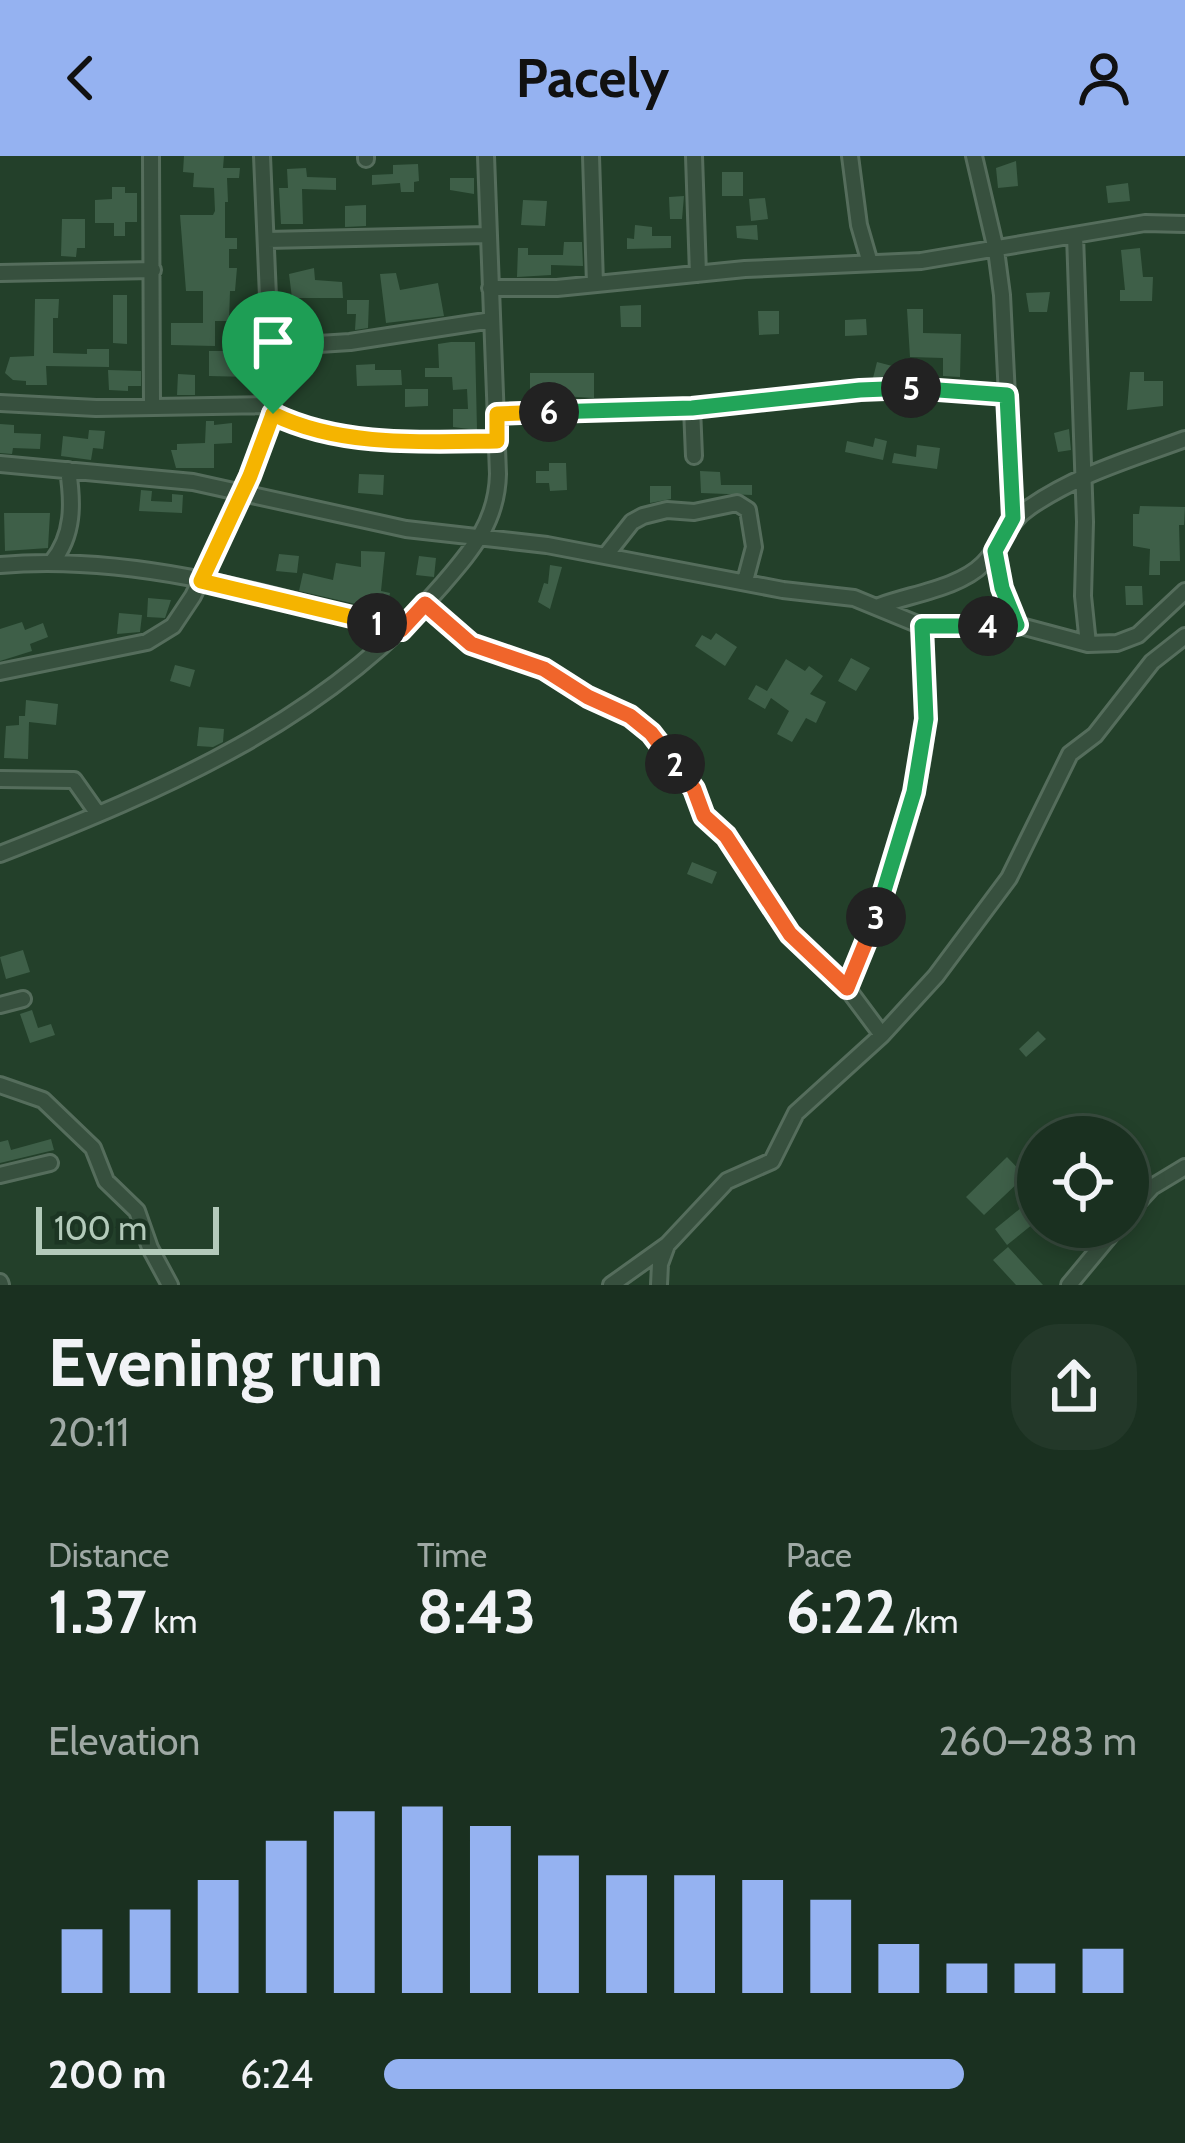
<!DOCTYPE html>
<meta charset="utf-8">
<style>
:root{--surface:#1a3020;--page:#233829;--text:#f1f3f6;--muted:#9fa9a5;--line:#384b3e;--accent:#95b2f1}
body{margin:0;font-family:Cabin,sans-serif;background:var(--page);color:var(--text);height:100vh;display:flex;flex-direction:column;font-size:45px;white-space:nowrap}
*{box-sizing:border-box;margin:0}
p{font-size:39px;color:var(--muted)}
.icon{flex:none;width:66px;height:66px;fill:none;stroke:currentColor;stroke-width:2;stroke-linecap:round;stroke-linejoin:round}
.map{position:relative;height:1129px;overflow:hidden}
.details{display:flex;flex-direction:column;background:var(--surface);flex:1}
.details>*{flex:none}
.controls{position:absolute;left:1017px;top:960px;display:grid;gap:24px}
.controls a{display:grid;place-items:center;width:132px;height:132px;border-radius:50%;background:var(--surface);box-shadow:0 6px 18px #0003,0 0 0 3px var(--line);font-size:60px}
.scale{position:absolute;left:36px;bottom:30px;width:183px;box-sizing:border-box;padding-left:12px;border:6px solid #b3caba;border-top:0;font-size:33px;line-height:42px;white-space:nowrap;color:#b3caba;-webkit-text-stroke:9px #1c3523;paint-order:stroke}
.pin{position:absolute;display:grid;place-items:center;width:102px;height:102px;color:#fff;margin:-123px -51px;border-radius:50% 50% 50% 0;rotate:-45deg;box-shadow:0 0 12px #0007}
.pin .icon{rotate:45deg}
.km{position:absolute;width:60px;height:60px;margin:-30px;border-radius:50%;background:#222;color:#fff;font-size:33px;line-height:60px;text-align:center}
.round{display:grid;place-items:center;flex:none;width:126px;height:126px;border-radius:48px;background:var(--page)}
.headline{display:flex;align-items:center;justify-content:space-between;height:204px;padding:0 48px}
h1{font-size:66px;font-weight:800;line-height:90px}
.metrics{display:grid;grid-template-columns:repeat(3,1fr);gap:18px;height:204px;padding:12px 48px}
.metrics div{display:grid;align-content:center}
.metrics b{font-size:60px;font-weight:800}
.metrics small{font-size:33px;font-weight:400}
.metrics p{font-size:33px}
.chart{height:336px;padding:24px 48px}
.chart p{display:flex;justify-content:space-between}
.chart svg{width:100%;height:216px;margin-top:12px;stroke:var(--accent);stroke-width:6}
ul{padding:0 48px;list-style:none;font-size:39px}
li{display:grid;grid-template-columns:192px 144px 1fr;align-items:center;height:90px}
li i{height:30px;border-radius:15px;background:var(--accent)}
header{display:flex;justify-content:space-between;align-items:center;height:156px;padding:0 48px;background:var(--accent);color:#111;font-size:54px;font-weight:800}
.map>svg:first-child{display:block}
</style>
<header><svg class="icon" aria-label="back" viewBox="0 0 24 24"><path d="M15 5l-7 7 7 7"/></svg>Pacely<svg class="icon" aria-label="person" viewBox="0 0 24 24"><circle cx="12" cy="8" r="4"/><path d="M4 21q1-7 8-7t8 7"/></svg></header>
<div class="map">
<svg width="1185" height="1129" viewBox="0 0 1185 1129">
<rect width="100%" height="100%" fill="#23402a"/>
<path fill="#3e5f48" d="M184,0h40l-1,12h17l-1,10h-12l1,24h-3v36h12v11h-8v19h8l-2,23h-5l-1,30h-14v25l-44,-1v-22h32v-32h-17l-6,-76h33l2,-4 -1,-23 -21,-1 1,-14 -11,-1z
M1016,5l2,25 -20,2 -2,-20z
M418,8l1,17 -5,1v10h-13l-1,-9 -28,2v-10l21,-1v-9z
M306,12l1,9 29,1v12l-34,-1 1,35h-22l-2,-36h9l-1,-19z
M722,16h21v24h-21z
M450,22h24v16l-24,-4z
M1128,27l2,18 -22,2 -2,-17z
M112,31h13v6h12v29h-12v14h-11v-13h-19v-23l17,-1z
M684,40l-2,23h-12l-1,-22z
M765,42l3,21 -17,2 -2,-22z
M523,44l24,1 -2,25 -24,-1z
M366,49v21l-21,1v-21z
M62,63h23v29h-8l-1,9 -15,-1z
M635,69l17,2v9h19v12l-44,1v-11l7,1z
M757,69l1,15 -21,-2 -1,-12z
M564,86h18l1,24 -32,-1v10l-34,2 1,-29h10v7h35z
M1140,92l3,29h10l-1,24h-32v-11h5l-4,-40z
M314,112l1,12 27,2 1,16h-51l-3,-24z
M396,117l4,17 38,-7 6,33 -58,7 -6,-49z
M1050,136l-3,20h-18l-3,-19z
M113,139h14v49l-14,-1z
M35,143h24l-1,19h-5v35l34,1v-5h22v18l-63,-1 1,19h-21v-4l-13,-1 -8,-7 5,-16 24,-1z
M347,144h22l-1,28 -13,2 1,-16h-9z
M641,149v22h-20l-1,-21z
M907,153h16v24l38,1 -1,43 -17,-1v-18l-33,-1z
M758,155h21v23l-20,1z
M866,163l1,16 -22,1v-16z
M242,172h16v42h-7l-1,7 -41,-1v-25h33z
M451,186h24l2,88 -24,-3v-18h15l-1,-20 -14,1 -1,-13h-27v-9h14l-1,-24z
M877,206l23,6 -2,9 -25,1z
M375,208v6h26l1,15 -45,1 -1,-21z
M108,214l33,1v15h-13v5l-19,-1z
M1130,216h14v9h19v25l-36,4z
M530,217h64v25l-64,-4z
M178,218l17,1v20h-18z
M405,233h23v17l-23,1z
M206,265h8v4l18,-2v20l-18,1v24h-38l-5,-18h6v-6l28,-1z
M0,268l14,1v8l27,1 -1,15 -27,-1 -1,6 -12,-1z
M1069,273l2,21 -13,2 -4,-19z
M89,274l16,1 -2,18 -10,-1 -2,12 -30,-4 2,-20 25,3z
M875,282l12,3 -4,19 -38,-8 2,-11 26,6z
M917,289l23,3 -3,21 -45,-6 2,-10 22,4z
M549,307h17l1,27 -17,1 -1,-8h-13v-12h13z
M700,315l20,1 1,13h31v10l-51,-2z
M359,318l25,1 -1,20 -25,-2z
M650,330h21v13l-21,4z
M141,334l11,1 -1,10 21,1v-8l11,1 -1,18 -43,-2z
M1140,350l45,1 -1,18h-5l1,36h-20v14h-11l1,-26 -17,-3v-32h6z
M4,357h46l-2,35 -43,3z
M361,395l24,1 -4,39 9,2 -4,18 -87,-20 4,-18 30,7 3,-17 25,4z
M279,398l20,2 -2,17 -21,-2z
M419,400l17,2 -2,19 -18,-2z
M550,409l12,2 -12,42 -12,-7 6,-19 4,1z
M1125,430h17l1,19h-17z
M148,442l23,2 -6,18 -18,-1z
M119,457l23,2 -2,17 -23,2z
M22,466l3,8 18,-7 5,14 -18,7 2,7 -32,10v-32z
M716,477l21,14 -12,19 -30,-20 7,-11 9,5z
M851,502l19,10 -14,23 -18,-10z
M786,503l19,12 4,-5 14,10 -13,18 16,8 -10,21 -10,-5 -14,24 -15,-8 12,-23 -18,-13 -6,11 -17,-10 8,-14 11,6z
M175,509l20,5 -5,17 -20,-6z
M26,544l32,4 -2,21 -27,-3 -1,37 -24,-1 2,-32 13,-1v-9h6z
M199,571l25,2 -1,13 -10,5 -16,-1z
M692,706l25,10 -5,12 -25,-10z
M23,794l7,22 -24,7 -6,-22z
M32,854l6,18 13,-4 4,11 -25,8 -10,-29z
M1038,875l8,8 -20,18 -7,-8z
M51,983l3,11 -54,13v-21l8,-2 3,10z
M1007,1001l18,19 -41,39 -18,-18z
M1038,1038v26l-31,25 -12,-16z
M1008,1091l35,38h-27l-23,-25z"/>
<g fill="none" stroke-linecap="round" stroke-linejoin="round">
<defs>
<path id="minor" d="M151,0l1,251
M366,0v3
M591,0l4,128
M694,0l4,118
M850,0l9,69 11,38
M974,0l22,94 6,45 11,223
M1075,79l10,287 -2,74 5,48
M267,84l220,-5
M0,117l153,-3
M490,132h67l188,-19 176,-8 224,-38 40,1
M272,191l78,-5 142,-22
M0,247l96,5 177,-3
M692,252l2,48
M273,258c67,32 150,28 224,27
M497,258l195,-6 194,-20 121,7
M0,308l193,18 213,47 141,16 236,45 71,8 68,28 95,-1 71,19 29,-1 21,-8 47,-44
M995,395l7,37 15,37
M606,399l26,-33 11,-6 24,-6 27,2 43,-9 11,7 6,37 -9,34
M52,406c22,-27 21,-59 16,-92
M0,409c133,-12 273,30 401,65
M425,449l46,39 73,25 44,28 52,25 55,67 9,27 22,20 50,80 34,39 37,33 35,47
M879,450c32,-12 80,-18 104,-42 19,-19 25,-43 47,-57 48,-33 101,-48 155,-68
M0,516l147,-30 26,-16 20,-30 57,-120 23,-62 -11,-258
M0,623l74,1 24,34
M0,698c163,-64 326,-133 442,-269 30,-35 55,-63 56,-111l-12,-318
M847,832c33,-75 78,-196 80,-278 0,-27 -5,-55 -5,-84
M0,849l23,-6
M0,929l43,15 50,48 13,33 31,30 13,37 20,37
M0,1019l50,-12
M1128,1057l24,-26 33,-20
M0,1126l1,3
M611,1129l56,-40
M659,1129l1,-21 7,-19 60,-64 45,-20 24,-48 86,-78 54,-59 73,-98 61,-124 25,-19 57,-73 33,-26
M1069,1129l48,-58"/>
</defs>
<use href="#minor" stroke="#556d5c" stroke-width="20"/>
<use href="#minor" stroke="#37503e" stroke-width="14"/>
</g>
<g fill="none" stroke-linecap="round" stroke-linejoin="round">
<defs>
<path id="split-1" d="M273,258l-23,62 -49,105 176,42"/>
<path id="split-2" d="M377,467l24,7 24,-26 46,40 73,25 44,28 42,19 21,17 24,31"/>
<path id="split-3" d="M675,608l19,25 10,27 22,20 64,98 57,54 29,-71"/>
<path id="split-4" d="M876,761l38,-125 12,-73 -4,-93h66"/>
<path id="split-5" d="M911,232l96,7 6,123 -18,33 7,37 15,37 -29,1"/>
<path id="split-6" d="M549,256l143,-4 168,-18 51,-2"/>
<path id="split-7" d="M273,258c67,33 150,28 224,27v-27l52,-2"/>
</defs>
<use href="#split-1" stroke="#fff" stroke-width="24"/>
<use href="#split-2" stroke="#fff" stroke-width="24"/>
<use href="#split-3" stroke="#fff" stroke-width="24"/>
<use href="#split-4" stroke="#fff" stroke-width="24"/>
<use href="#split-5" stroke="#fff" stroke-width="24"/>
<use href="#split-6" stroke="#fff" stroke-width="24"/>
<use href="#split-7" stroke="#fff" stroke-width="24"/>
<use href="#split-1" stroke="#f5b400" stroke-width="15"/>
<use href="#split-2" stroke="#f0652b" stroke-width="15"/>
<use href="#split-3" stroke="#f0652b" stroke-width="15"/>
<use href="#split-4" stroke="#22a559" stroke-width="15"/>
<use href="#split-5" stroke="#22a559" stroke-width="15"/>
<use href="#split-6" stroke="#22a559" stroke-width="15"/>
<use href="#split-7" stroke="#f5b400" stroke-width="15"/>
</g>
</svg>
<div class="controls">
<a><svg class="icon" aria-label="locate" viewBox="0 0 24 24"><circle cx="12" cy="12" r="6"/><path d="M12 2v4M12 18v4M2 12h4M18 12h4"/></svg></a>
</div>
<div class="scale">100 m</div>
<div class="pin" style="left:273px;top:258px;background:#1e9e55"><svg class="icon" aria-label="arrive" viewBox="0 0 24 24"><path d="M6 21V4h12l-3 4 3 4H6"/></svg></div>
<b class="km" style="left:377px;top:467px">1</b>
<b class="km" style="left:675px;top:608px">2</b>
<b class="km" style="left:876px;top:761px">3</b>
<b class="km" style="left:988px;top:470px">4</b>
<b class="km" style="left:911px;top:232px">5</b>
<b class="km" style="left:549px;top:256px">6</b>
</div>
<section class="details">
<div class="headline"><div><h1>Evening run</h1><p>20:11</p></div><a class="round"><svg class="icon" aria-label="share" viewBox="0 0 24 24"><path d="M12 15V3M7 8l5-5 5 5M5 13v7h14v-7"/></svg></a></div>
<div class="metrics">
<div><p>Distance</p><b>1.37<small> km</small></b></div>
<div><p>Time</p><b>8:43</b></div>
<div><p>Pace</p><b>6:22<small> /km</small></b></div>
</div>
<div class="chart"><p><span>Elevation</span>260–283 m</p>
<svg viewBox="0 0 160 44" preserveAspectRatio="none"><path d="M5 44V31M15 44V27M25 44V21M35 44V13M45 44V7M55 44V6M65 44V10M75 44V16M85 44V20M95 44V20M105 44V21M115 44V25M125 44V34M135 44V38M145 44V38M155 44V35"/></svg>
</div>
<ul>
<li><b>200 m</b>6:24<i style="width:77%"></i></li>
</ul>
</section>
